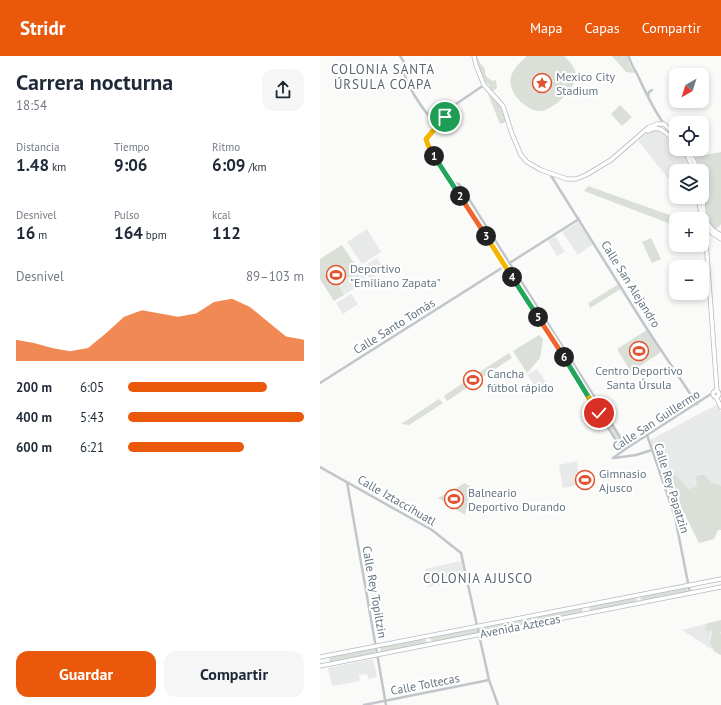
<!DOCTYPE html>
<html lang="es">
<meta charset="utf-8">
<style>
:root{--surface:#fff;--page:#f6f6f7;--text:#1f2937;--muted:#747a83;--accent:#ea580c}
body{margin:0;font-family:"PT Sans",sans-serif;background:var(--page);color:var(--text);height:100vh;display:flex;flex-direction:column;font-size:15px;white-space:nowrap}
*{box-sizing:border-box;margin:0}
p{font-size:13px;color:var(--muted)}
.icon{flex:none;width:22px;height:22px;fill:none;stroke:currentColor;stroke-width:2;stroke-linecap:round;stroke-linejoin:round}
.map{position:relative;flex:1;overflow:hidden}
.details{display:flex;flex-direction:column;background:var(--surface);width:320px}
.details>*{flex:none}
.needle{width:26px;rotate:219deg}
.controls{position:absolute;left:349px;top:12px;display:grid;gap:8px}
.controls a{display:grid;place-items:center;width:40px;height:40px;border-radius:8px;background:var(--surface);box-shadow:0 2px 6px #0003;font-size:20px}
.pin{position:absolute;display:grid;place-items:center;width:34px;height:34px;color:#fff;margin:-17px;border:2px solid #fff;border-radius:50%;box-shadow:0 1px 4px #0007}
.km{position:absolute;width:20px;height:20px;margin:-10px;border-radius:50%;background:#222;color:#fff;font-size:11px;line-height:20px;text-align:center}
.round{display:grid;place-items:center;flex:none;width:42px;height:42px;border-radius:12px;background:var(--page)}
.head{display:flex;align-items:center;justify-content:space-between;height:68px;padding:0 16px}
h1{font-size:22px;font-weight:700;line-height:30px}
.stats{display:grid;grid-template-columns:repeat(3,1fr);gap:6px;height:68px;padding:4px 16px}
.stats div{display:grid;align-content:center}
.stats b{font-size:17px;font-weight:700}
.stats small{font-size:11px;font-weight:400}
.stats p{font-size:11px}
.chart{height:112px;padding:8px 16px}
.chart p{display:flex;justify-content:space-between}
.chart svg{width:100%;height:72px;margin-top:4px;fill:var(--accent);opacity:.7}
.action{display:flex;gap:8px;margin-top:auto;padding:8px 16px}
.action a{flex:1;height:46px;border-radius:12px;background:var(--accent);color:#fff;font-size:16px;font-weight:700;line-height:46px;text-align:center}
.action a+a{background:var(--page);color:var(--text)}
ul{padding:0 16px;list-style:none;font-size:13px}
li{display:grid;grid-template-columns:64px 48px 1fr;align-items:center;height:30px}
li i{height:10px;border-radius:5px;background:var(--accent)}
header{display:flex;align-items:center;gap:24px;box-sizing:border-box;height:56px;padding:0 20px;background:var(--accent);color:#fff}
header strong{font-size:19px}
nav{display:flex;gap:22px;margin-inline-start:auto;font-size:14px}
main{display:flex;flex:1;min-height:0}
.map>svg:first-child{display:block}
</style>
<header>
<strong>Stridr</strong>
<nav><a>Mapa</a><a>Capas</a><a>Compartir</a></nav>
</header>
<main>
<section class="details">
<div class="head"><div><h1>Carrera nocturna</h1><p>18:54</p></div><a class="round"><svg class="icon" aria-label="share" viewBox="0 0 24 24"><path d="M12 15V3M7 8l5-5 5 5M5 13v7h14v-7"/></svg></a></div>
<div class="stats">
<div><p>Distancia</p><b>1.48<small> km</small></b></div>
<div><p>Tiempo</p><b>9:06</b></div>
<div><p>Ritmo</p><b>6:09<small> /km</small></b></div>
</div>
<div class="stats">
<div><p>Desnivel</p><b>16<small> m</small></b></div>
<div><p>Pulso</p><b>164<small> bpm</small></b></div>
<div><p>kcal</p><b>112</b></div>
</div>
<div class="chart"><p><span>Desnivel</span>89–103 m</p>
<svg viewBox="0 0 160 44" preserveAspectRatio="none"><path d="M0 44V31L10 33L20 36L30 38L40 36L50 27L60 17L70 13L80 15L90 17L100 15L110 8L120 6L130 11L140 20L150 29L160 31V44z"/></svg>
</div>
<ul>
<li><b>200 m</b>6:05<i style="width:79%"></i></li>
<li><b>400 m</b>5:43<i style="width:100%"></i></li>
<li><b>600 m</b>6:21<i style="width:66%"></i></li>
</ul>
<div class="action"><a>Guardar</a><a>Compartir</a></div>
</section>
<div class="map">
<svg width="401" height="649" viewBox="0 0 401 649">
<rect width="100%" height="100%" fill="#fafaf8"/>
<path fill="#e8e9e9" d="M335,73l5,2 16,15v3l5,1 10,17 1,4h-16v17l-38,-47 13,-11z
M258,166l15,22 -15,11 -16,-23z
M47,173l14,23 -19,12 -15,-22z
M235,180l10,16 -8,4 -9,-15z
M57,202l7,12 -14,9 -7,-12z
M39,215l7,10 -22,14 -7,-11z
M31,238l7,10 -15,10 -7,-11z
M217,313l13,19 -9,6 -14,-19z
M398,348l3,9v73l-4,-2 -5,1 -4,-6 -8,-5 -3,2 -2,5 2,5 -8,3 -9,-7 -7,-10 -4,-3 -2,2 6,16 -5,2 -18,-49z
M257,405l3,24 -17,3 -4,-23z
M141,505l4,14 -3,4 -15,4 -3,-11 2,11 -18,4 -3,-18z
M385,568l8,7 -3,5v7l4,6 -1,1 -31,-20z
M53,603l4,18 -9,2 -1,-5 -8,1 1,6 -28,5 -4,-18z"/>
<path fill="#dadfd7" d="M155,0h2l3,7 4,4 2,9 6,5 4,-1 1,8 -5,4 -4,-4 2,-2c-9,-7 -12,-19 -15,-30z
M207,0h37c5,5 11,11 12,18 1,14 -23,37 -36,37 -8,0 -13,-4 -19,-9 -18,-19 -11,-31 6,-46z
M292,0h16l1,8 6,9 -9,-1z
M168,38l11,9 7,19 -6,2z
M300,49l12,12 -10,9 -11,-12z
M401,96v72l-5,6 -6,-6 -3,-6 -5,-47 -7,-14z
M268,130l90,32 6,1h-8v7l-92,-35z
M331,182l10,21 -9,4 -10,-21z
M22,189l17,26 -21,13 6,11 -10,6 -14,-22v-20z
M299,228l3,4 -32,20 -2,-5z
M327,274l14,22 -30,20 -14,-23z
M219,279l4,4 -3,19 -13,15 -14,-22z
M189,297l3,5 -31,20 -3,-5z
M252,307l53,84 -2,1 -53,-83z
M156,318l3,6 -32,21 -3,-5z
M119,343l4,4 -34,22 -8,-1z
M349,413c8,5 12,14 20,20l8,-3 -2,-7 2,-3c7,-4 11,3 15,8l2,-1 7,3v44h-3l-4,9 -15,4 -22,-44 -6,-5 -4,-13h3l-3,-10z
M145,427l6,4 -6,28 -27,-17z
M367,531l1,5 -47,9 -1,-5z
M316,541l1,5 -47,9 -1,-5z
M262,552l1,5 -49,9 -1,-6z
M211,561l1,6 -51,9 -2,-1v2l-47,9 -2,-5 48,-8 1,1 1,-3z
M401,564v12l-3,3 3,-2v22l-8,-4 1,-2 -4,-6 1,-7 2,-5 -2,-1 -2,2 -4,-3 1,-3 5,4 -6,-6z
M105,583l2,4 -46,10 -1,-6z
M54,592l1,6 -45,9 -1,-6z"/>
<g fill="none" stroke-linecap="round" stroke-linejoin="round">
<defs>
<path id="major" d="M154,0l2,9 8,20 19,21 9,28 9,21 6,7 14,8 26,9h9l10,-4 25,-15 38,-33 8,-3h7l12,12
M328,75c12,-8 20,4 28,12
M362,93l6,8 6,14
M367,93l7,12 4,10
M382,130l15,205
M378,141l4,22
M382,163l2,16
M386,165l7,9 8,5
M386,171l7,7 8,5
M393 338a3 3 0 1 1 6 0a3 3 0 1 1-6 0Z
M396,341l5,10
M0,601l401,-78
M0,610l401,-79"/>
</defs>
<use href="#major" stroke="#b5babe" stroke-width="5"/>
<path stroke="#c1c6ca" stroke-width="2.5" d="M80,0l4,6c-5,17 22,51 33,64
M309,0c1,8 6,13 9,20 8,17 15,33 26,48
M164,29l-28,19 -3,7 -8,6 -18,20v6l12,21 184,287
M328,40l1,-4 3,-2
M230,118l97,155 50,75
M131,125l9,4 167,263
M0,327l259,-164
M399,340l2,-1
M327,379l28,82 15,76
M293,402l14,-10 87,-56
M294,402l22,-3 16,-5
M0,411l112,63 29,23 28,127 9,25
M27,426l39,223
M44,649l125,-25"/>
<use href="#major" stroke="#fff" stroke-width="3.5"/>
</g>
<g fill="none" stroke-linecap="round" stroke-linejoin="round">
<defs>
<path id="split-1" d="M114,100l-6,-11 -2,-6 19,-22"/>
<path id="split-2" d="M114,100l26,40"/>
<path id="split-3" d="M140,140l26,40"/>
<path id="split-4" d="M166,180l26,41"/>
<path id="split-5" d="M192,221l26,40"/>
<path id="split-6" d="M218,261l26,40"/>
<path id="split-7" d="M244,301l25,41"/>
<path id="split-8" d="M269,342l10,15"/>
</defs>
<use href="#split-1" stroke="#fff" stroke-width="8"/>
<use href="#split-2" stroke="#fff" stroke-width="8"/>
<use href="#split-3" stroke="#fff" stroke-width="8"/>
<use href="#split-4" stroke="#fff" stroke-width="8"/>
<use href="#split-5" stroke="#fff" stroke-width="8"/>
<use href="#split-6" stroke="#fff" stroke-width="8"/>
<use href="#split-7" stroke="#fff" stroke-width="8"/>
<use href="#split-8" stroke="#fff" stroke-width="8"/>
<use href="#split-1" stroke="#f5b400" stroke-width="5"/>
<use href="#split-2" stroke="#22a559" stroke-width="5"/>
<use href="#split-3" stroke="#f0652b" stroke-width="5"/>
<use href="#split-4" stroke="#f5b400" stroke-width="5"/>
<use href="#split-5" stroke="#22a559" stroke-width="5"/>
<use href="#split-6" stroke="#f0652b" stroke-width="5"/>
<use href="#split-7" stroke="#22a559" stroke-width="5"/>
<use href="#split-8" stroke="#f5b400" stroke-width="5"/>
</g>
<defs>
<symbol id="sight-ring" viewBox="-11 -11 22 22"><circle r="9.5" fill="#fff" stroke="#e15330" stroke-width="1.5"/><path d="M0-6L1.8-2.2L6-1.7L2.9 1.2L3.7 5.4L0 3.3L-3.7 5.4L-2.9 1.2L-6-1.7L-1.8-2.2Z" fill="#e15330"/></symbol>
<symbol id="stadium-ring" viewBox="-11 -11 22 22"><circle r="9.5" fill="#fff" stroke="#e15330" stroke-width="1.5"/><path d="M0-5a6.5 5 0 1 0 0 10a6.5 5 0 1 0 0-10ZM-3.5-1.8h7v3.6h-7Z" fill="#e15330"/></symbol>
</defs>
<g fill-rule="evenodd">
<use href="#sight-ring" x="211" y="16" width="22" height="22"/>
<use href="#stadium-ring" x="5" y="208" width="22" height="22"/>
<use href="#stadium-ring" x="308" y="284" width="22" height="22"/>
<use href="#stadium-ring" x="142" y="313" width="22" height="22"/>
<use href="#stadium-ring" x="254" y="413" width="22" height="22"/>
<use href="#stadium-ring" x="123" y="432" width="22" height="22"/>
</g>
<g text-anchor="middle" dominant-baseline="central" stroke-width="4" stroke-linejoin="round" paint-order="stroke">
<g font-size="12" fill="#657682" stroke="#fff" text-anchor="start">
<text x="236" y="20">Mexico City<tspan x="236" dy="14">Stadium</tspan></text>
<text x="30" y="212">Deportivo<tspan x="30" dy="14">"Emiliano Zapata"</tspan></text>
<text x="319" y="314" text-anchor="middle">Centro Deportivo<tspan x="319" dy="14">Santa Úrsula</tspan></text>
<text x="167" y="317">Cancha<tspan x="167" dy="14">fútbol rápido</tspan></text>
<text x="279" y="417">Gimnasio<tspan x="279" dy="14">Ajusco</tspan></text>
<text x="148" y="436">Balneario<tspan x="148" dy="14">Deportivo Durando</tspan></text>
</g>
<g font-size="12" fill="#657682" stroke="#fff">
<text transform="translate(311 228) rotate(58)">Calle San Alejandro</text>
<text transform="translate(74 270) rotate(-32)">Calle Santo Tomás</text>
<text transform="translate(336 364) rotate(-33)">Calle San Guillermo</text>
<text transform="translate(352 432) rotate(73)">Calle Rey Papatzin</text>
<text transform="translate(77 444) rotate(30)">Calle Iztaccíhuatl</text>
<text transform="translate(55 536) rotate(80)">Calle Rey Topiltzin</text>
<text transform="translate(200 570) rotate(-11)">Avenida Aztecas</text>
<text transform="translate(105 628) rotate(-11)">Calle Toltecas</text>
</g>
<g font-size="13" letter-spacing="1" fill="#57646d" stroke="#fff">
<text x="63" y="13">COLONIA SANTA<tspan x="63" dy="15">ÚRSULA COAPA</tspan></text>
<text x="158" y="522">COLONIA AJUSCO</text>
</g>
</g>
</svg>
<div class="controls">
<a><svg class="needle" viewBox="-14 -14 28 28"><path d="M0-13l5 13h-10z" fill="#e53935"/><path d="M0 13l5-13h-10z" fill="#747a83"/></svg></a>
<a><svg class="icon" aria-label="locate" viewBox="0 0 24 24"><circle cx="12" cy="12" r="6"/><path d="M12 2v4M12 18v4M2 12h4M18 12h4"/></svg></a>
<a><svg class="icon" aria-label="layers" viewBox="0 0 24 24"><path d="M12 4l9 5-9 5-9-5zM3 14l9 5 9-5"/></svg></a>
<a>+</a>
<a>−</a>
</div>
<div class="pin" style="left:125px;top:61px;background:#1e9e55"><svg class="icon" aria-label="arrive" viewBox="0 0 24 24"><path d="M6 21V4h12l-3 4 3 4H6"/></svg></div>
<div class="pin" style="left:279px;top:357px;background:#d93025"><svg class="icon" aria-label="check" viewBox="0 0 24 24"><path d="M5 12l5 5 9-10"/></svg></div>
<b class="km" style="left:114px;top:100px">1</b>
<b class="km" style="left:140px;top:140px">2</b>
<b class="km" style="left:166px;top:180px">3</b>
<b class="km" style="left:192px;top:221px">4</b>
<b class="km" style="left:218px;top:261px">5</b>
<b class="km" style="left:244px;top:301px">6</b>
</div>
</main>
